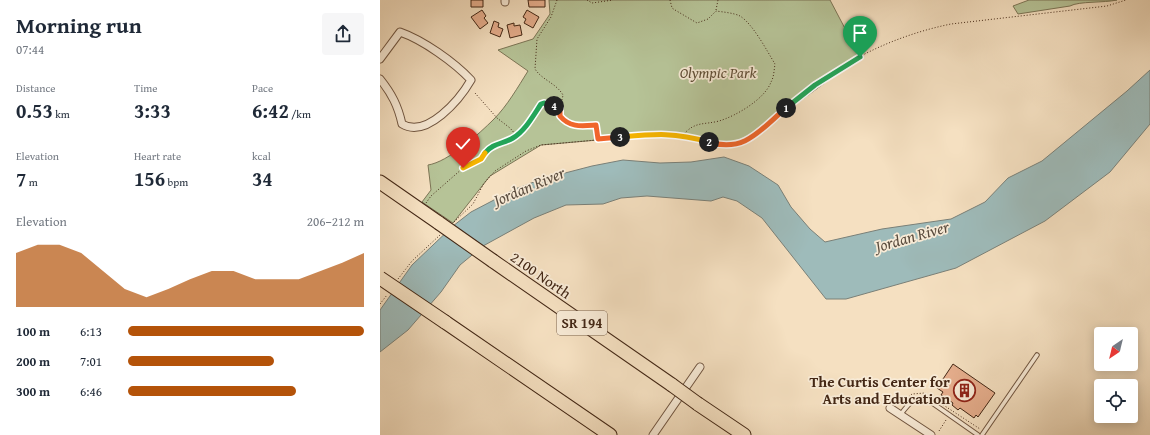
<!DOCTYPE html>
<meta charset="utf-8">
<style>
:root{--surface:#fff;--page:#f6f6f7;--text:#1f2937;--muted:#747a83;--accent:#b45309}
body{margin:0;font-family:"Gentium Book Plus",serif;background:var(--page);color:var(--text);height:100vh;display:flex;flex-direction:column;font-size:15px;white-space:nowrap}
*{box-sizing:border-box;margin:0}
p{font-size:13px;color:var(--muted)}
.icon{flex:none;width:22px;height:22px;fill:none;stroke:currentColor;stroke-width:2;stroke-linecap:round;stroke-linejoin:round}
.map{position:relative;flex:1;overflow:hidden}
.panel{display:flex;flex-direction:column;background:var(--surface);width:380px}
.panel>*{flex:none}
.needle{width:26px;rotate:215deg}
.fabs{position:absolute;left:714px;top:327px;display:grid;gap:8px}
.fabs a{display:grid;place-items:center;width:44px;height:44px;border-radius:4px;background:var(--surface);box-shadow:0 2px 10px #0003;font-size:20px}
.pin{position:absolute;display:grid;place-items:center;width:34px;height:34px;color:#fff;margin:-41px -17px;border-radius:50% 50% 50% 0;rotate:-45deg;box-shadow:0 0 4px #0007}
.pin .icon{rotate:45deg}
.km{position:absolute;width:20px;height:20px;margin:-10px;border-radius:50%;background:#222;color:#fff;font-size:11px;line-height:20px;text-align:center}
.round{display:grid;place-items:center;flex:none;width:42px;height:42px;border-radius:4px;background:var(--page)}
.headline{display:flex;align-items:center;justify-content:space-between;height:68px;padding:0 16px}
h1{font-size:22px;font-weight:600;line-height:30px}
.stats{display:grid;grid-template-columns:repeat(3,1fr);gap:6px;height:68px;padding:4px 16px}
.stats div{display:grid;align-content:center}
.stats b{font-size:20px;font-weight:600}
.stats small{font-size:11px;font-weight:400}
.stats p{font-size:11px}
.chart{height:112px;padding:8px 16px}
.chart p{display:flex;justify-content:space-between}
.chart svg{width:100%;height:72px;margin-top:4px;fill:var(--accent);opacity:.7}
ul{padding:0 16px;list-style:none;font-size:13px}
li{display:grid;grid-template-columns:64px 48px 1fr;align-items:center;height:30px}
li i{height:10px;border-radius:5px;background:var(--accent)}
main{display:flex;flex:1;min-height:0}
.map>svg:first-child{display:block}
</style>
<main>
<section class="panel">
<div class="headline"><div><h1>Morning run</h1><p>07:44</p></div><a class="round"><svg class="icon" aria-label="share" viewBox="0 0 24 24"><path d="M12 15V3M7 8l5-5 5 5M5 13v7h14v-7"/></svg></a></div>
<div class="stats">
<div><p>Distance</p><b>0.53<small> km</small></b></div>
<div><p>Time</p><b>3:33</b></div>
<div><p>Pace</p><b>6:42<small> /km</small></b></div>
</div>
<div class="stats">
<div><p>Elevation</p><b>7<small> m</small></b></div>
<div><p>Heart rate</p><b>156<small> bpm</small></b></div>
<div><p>kcal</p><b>34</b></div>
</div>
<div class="chart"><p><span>Elevation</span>206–212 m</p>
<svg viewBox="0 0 160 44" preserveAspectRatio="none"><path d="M0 44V11L10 6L20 6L30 11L40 22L50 33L60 38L70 33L80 27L90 22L100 22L110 27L120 27L130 27L140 22L150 17L160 11V44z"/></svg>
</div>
<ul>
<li><b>100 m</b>6:13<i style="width:100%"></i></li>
<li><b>200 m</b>7:01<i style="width:62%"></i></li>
<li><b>300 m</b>6:46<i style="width:71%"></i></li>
</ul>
</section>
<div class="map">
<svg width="770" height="435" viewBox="0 0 770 435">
<rect width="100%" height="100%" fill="#f5e0c1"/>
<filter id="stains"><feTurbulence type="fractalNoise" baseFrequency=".005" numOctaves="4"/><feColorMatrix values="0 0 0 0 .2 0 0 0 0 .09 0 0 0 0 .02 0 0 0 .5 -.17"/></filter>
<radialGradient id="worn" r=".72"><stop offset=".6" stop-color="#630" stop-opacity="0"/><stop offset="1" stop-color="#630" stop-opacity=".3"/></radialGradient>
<path fill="#b6c397" stroke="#7c7556" d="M169,0h281l30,57 -117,86 -24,2 -53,-11 -125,11 -51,31 -37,47 -31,-21 9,-12 -3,-25c20,-3 51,-31 66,-46 13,-13 24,-32 34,-48l-30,-21 35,-11 17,-25z
M649,0h88c-13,3 -38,1 -47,6l-52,8 -5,-8z"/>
<path fill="#9ebbba" stroke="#7a8078" d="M770,70v54l-40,48 -65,49 -89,47 -110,31h-20l-64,-81 -25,-17 -14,-4 -12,4 -64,-5 -26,2 -18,6 -37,1 -32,13 -51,28 -23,19 -19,27 -33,38 -28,22v-42l32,-45 41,-39 18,-14 44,-23 27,-10 50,-13 31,-6 37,3 31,-1 33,-5 25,9 29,19 13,22 19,22 15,13 57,-13 69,-10 34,-17 23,-24 34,-17 85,-70z"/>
<path fill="#e6ae8d" stroke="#432715" d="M91,0h12v7h-12z
M148,0h17v7h-16z
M102,10l4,6 -2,2 4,5 -8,6 -9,-12z
M147,10l12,7 -6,11 -9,-5 2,-4 -3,-2z
M114,21l5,2 -1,4 5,2 -3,8 -10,-4z
M134,23v3l6,-1 2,10 -12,3 -3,-13z
M573,364l42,29 -17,24 -2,-2 -2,3 -14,-10 -2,2 -6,-5 1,-2 -12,-8 2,-3 -6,-4z"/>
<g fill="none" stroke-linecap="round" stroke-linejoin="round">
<defs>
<path id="lane" d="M521,414c8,-11 13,-17 27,-14l50,35
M602,435l55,-80"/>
<path id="street" d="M125,0v2
M0,59l20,-27c23,8 54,30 71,48 -11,19 -44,59 -69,44 -4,-18 -10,-30 -22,-45
M510,408l41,27
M273,435l47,-68"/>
<path id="highway" d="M0,182l59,41
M113,261l179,124
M65,322l165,113
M318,404l46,31"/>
</defs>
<use href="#lane" stroke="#705540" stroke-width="5.5"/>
<use href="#street" stroke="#705540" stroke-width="9"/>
<use href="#highway" stroke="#432715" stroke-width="15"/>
<path stroke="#432715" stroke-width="1" stroke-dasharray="1 2" stroke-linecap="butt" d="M177,0l-6,17 -14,22 -2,30c7,11 21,14 28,26 -1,6 -4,13 -3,19 1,16 26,12 36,11l2,14
M207,0l5,3 21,-3
M290,0l2,8 3,2 22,13 11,-4 8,-8c7,1 18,2 24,5 13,8 27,35 35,48 -1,6 -1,13 -4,18 -6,17 -35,34 -52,39 -15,4 -24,0 -36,14
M336,10l2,-10
M95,93l22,25 13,10 6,7
M46,203l5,-7 32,-28 18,-9 11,-13 19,-6 8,-6 22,-30 3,-1 16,5
M74,222l19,-18 11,-21 11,-12 31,-20 15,-6 121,-11c8,0 16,0 24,2 15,3 32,13 48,9 22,-5 60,-44 80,-59 40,-31 88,-52 137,-62l156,-18 19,-6
M18,279l14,-18 28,-26
M0,304l7,-9
M520,405l12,-11 13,-1 55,36
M559,431l7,-11"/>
<use href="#lane" stroke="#f8ebd7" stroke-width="3.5"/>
<use href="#street" stroke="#f8ebd7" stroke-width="7"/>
<use href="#highway" stroke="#f5e0c1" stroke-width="13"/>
<defs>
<path id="highway-bridge" d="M59,223l54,38
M0,278l65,44
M292,385l26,19"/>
</defs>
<use href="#highway-bridge" stroke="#432715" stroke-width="15" stroke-linecap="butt"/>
<use href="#highway-bridge" stroke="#f5e0c1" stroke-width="13"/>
</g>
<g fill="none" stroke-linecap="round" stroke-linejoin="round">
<defs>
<path id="split-1" d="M406,108l29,-23 45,-28"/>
<path id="split-2" d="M329,142c36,11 51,-12 77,-34"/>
<path id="split-3" d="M240,137c35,-3 54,-5 89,5"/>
<path id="split-4" d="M174,106l6,2v8c10,12 22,10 36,9l2,14 22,-2"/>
<path id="split-5" d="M105,153c8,-10 18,-9 28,-15 12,-7 20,-22 28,-34l3,-1 10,3"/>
<path id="split-6" d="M83,168l18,-9 4,-6"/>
</defs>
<use href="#split-1" stroke="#fff" stroke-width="8"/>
<use href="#split-2" stroke="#fff" stroke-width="8"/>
<use href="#split-3" stroke="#fff" stroke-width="8"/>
<use href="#split-4" stroke="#fff" stroke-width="8"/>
<use href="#split-5" stroke="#fff" stroke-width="8"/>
<use href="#split-6" stroke="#fff" stroke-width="8"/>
<use href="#split-1" stroke="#22a559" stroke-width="5"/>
<use href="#split-2" stroke="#f0652b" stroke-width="5"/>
<use href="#split-3" stroke="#f5b400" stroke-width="5"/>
<use href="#split-4" stroke="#f0652b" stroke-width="5"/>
<use href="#split-5" stroke="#22a559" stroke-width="5"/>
<use href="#split-6" stroke="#f5b400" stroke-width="5"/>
</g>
<defs>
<symbol id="building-ring" viewBox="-11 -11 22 22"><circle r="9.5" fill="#f8ebd7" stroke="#8f2418" stroke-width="1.5"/><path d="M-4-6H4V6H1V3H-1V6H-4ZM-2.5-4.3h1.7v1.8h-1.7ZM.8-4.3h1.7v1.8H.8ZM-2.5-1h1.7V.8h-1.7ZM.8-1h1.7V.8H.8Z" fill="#8f2418"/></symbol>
</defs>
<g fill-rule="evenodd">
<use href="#building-ring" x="572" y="378" width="25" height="25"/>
</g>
<g text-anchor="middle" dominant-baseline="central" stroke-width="3.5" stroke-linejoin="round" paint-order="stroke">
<rect fill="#f8ebd7" stroke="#79624f" stroke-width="1" x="177" y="311" width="50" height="24" rx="3"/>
<g font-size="14" font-weight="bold" fill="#432715">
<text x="202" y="323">SR 194</text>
</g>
<g font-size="15" font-style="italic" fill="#604e36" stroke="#f8ebd7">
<text x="338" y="72">Olympic Park</text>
</g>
<g font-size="15" fill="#432715" stroke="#f8ebd7">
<text transform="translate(161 275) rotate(35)">2100 North</text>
</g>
<g font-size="15" font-weight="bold" fill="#432715" stroke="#f8ebd7" text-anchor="end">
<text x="570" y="381">The Curtis Center for<tspan x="570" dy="17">Arts and Education</tspan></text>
</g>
<g font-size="16" font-style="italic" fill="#5a4c3e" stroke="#f8ebd7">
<text transform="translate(149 186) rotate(-23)">Jordan River</text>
<text transform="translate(532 236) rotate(-16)">Jordan River</text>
</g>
</g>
<rect width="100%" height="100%" filter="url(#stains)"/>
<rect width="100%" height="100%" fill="url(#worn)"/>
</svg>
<div class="fabs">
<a><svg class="needle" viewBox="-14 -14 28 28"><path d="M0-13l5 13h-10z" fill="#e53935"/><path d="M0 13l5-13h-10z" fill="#747a83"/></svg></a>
<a><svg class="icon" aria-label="locate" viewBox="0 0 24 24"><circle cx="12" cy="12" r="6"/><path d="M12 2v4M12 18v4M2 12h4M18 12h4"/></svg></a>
</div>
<div class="pin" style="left:480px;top:57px;background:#1e9e55"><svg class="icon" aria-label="arrive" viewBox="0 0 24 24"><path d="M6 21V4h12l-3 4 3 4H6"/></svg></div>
<div class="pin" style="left:83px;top:168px;background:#d93025"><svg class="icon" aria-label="check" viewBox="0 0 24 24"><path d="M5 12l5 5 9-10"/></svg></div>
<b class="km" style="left:406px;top:108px">1</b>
<b class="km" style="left:329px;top:142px">2</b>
<b class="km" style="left:240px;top:137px">3</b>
<b class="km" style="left:174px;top:106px">4</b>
</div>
</main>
